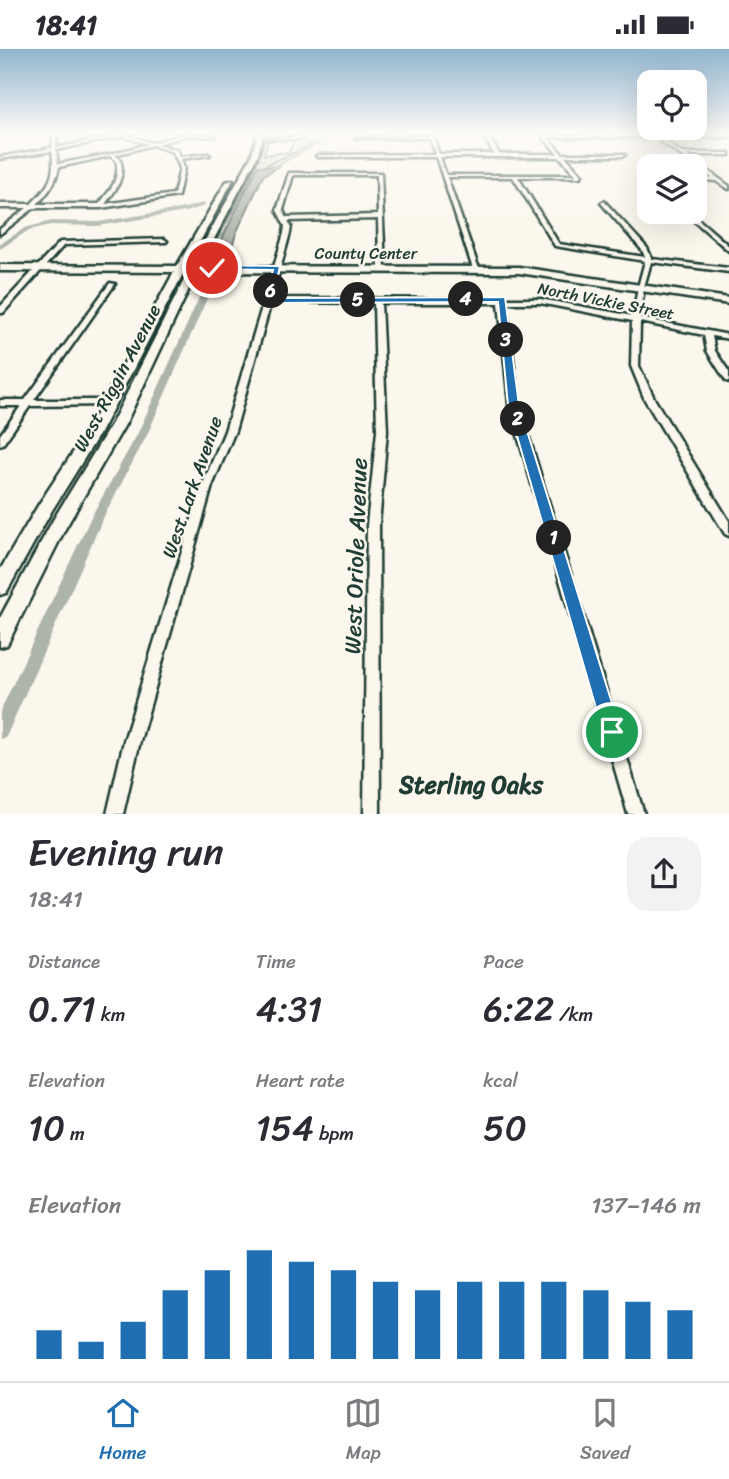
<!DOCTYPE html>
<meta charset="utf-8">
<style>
:root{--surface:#fff;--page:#f2f2f3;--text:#2b2b33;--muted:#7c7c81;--line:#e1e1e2;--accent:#1f6fb2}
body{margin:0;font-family:Sriracha,sans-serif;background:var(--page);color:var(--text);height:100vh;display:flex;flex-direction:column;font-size:26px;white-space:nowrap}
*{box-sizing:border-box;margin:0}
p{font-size:23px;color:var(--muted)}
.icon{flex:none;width:38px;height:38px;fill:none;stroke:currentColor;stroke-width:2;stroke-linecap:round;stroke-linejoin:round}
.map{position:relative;height:765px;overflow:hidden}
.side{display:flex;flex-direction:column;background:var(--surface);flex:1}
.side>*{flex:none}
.tools{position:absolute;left:637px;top:21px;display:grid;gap:14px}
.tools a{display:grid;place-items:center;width:70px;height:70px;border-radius:14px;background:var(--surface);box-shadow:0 7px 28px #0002;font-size:35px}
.pin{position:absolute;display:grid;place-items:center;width:60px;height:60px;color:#fff;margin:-30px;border:4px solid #fff;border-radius:50%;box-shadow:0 2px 7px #0007}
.km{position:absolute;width:35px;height:35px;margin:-18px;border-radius:50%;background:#222;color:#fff;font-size:19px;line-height:35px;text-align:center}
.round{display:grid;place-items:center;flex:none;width:74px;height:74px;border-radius:21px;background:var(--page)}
.summary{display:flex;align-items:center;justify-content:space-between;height:119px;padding:0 28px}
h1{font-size:38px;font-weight:600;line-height:52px}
.figures{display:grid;grid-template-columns:repeat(3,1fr);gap:10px;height:119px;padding:7px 28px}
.figures div{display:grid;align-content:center}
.figures b{font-size:35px;font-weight:600}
.figures small{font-size:19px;font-weight:400}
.figures p{font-size:19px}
.chart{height:196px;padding:14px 28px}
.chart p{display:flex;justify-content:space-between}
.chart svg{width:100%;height:126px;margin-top:7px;stroke:var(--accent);stroke-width:6}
.status{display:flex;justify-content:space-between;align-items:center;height:49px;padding:0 35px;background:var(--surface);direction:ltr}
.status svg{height:19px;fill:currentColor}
.menu{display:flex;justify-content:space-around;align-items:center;height:98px;border-top:2px solid var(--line);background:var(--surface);font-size:19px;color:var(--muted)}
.menu a{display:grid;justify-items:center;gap:4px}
.menu .current{color:var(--accent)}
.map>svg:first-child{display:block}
</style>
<div class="status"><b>18:41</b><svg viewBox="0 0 49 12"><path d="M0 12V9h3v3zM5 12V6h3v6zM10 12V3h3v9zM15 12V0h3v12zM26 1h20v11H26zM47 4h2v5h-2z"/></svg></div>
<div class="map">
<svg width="729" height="765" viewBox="0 0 729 765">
<rect width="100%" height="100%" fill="#fbf7ec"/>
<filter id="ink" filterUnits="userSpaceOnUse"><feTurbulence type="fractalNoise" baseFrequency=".0143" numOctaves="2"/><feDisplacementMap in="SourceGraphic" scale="14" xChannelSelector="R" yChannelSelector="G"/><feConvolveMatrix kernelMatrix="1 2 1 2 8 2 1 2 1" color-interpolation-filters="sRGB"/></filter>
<g filter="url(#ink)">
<path fill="#dbdcd1" stroke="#7d8c82" stroke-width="2" d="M58,84h52l8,2 -59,13 -4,-1z
M297,90l17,5 -50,22 -17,21 -8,21 -25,49 4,4h9l-1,2h-15l-3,-4c17,-40 45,-76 56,-118h4l-4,14 25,-3 5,-12z"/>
<path fill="#adb4aa" stroke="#74847b" stroke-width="2" d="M258,117h21l-16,10 -26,55 -10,30h-9l-5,-4z"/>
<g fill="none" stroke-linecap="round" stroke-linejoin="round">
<path fill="#adb4aa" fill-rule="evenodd" d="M335,84h6l-78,41 -5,-1z
M203,154l2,1v2l-20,6 -87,14 -47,-1 -22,5 -29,19v-5l25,-16 26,-7 47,1 87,-14z
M208,229l7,2 -68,155 -44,83 -97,219 -6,2v-27l91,-195 46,-82z"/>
<defs>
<path id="street" d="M53,84h4l-1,15 63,-13 -4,-2h7l30,10 36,-10 28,3 -2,1 -25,-2 -32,9 20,6 3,7 28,-3 2,1 -29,4 3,9 -6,28 -77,12h-67l-34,26v-5l27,-21h-27v-4h31c18,-17 25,-28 21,-53l-52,8v-2l52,-9zM123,87l25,8 -37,10 -53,10 -2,-14zM152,96l21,7 7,16 -6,26 -69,10c11,-14 21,-27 15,-45l-5,-4zM110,107l6,4c5,18 -6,31 -17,44h-62c11,-10 19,-22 22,-37z
M298,84h4l-4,6h-41l39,-2z
M428,84h4l7,21h55l-12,-21h4l13,21h59l-15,-17 1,-2h185v2h-69l22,16h47v2h-43l43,31v3l-13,-8 -21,-2v-2l17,1 -57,-41h-108l15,17h61l2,1 -2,1h-58l17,19 -2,2h-62l41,67 86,13 -3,-7 -40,-46 -1,-1 3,-2 43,47 5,11 77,9v4l-78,-10 -7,25 -4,31 89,17v4l-17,-3 3,15 14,21v10l-3,-1 -19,-30 -3,-16 -64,-13 -1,44 16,34 74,121v15l-4,-2 -80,-134 -14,-34 1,-45 -92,-18h-34l13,102 125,409h-16l-119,-409 -10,-102h-118l6,128 -8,94 1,289h-16l3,-289 10,-94 -3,-128 -103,-1 -36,129 -23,55 -72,255 -17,73h-16l17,-73 78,-255 23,-55 59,-198 1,-7 -8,-16 12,-37h92l4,96 -3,2 -3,-2 -1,-50 -90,2 3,5 -1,7 -18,65 227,1 3,-2 3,2h35l93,17 5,-29 7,-26 -90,-15 -42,-69h-66l32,92 -3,2 -3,-2 -37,-112h-118l-2,-1 2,-1 117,-1 -5,-16h-75l74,-2zM440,108h120l16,18h-130zM293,126h84l1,40 -92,2 -3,-7z
M644,126l5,2v3l-5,-3z
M684,163h6l39,34v5z
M164,190l3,2 -1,1 -102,3 -61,68h-3v-6l60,-65z
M110,234l5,1 -81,116h76l3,1 2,2 -2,2 -83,1 -27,38 -3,1v-10l21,-29h-21v-6h25z"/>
<path id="secondary" d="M258,84h6l-7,24 -57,109 319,1 210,31v6l-210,-31 -322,-1 -71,151 -61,106 -58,116 -7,2v-29l53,-98 59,-97 76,-151h-4l-84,161 -49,79 -45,81 -6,2v-25l39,-66 48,-73 87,-159 -174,-1v-6l177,1 49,-84 7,-2 -46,86h4l60,-109z"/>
</defs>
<use href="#street" stroke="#1f3d34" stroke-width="5"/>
<use href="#secondary" stroke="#1f3d34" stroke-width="5"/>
<use href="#street" fill="#fbf7ec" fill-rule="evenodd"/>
<use href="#secondary" fill="#fbf7ec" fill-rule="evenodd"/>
</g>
</g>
<linearGradient id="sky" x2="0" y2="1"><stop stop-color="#90b4cf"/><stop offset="0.44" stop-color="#fdfbf6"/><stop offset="1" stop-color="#fdfbf6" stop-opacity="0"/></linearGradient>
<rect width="729" height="191" fill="url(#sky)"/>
<path fill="#1f6fb2" stroke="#fff" stroke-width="2" d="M212,216l68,1 -7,32 232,-1 14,108 102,327 -3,7 -6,2 -6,-2 -3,-7 -95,-327 -10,-103 -230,1 -4,-3 9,-30 -64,-1z"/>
<g text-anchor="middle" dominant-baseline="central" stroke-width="5" stroke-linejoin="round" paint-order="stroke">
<g font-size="16" fill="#1f3d34" stroke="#fbf7ec">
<text x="366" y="204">County Center</text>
<text transform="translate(606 252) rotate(11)">North Vickie Street</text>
</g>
<g font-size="19" fill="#1f3d34" stroke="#fbf7ec">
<text transform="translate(117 329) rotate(-62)">West Riggin Avenue</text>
<text transform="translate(192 438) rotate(-71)">West Lark Avenue</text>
</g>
<g font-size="23" fill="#1f3d34" stroke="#fbf7ec">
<text transform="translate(356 507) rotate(-88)">West Oriole Avenue</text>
</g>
<g font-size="24" font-weight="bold" fill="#1f3d34" stroke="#fbf7ec">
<text x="471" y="736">Sterling Oaks</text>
</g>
</g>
</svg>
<div class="tools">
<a><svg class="icon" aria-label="locate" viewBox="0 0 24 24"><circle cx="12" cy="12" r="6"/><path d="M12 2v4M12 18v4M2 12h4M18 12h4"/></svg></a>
<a><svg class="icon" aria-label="layers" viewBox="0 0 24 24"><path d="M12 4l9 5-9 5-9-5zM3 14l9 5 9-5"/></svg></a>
</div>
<div class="pin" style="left:612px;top:683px;background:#1e9e55"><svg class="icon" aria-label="arrive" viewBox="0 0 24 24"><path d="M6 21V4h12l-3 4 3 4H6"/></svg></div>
<div class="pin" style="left:212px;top:219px;background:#d93025"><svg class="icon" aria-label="check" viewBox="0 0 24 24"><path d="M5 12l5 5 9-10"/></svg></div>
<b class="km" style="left:554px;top:489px">1</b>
<b class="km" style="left:518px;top:370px">2</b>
<b class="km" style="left:506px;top:291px">3</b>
<b class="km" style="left:466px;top:250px">4</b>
<b class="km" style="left:358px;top:251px">5</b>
<b class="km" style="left:271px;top:242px">6</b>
</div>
<section class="side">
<div class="summary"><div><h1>Evening run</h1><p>18:41</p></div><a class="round"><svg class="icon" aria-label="share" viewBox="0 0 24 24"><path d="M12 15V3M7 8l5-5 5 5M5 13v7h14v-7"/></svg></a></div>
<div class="figures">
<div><p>Distance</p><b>0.71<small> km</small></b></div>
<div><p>Time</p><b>4:31</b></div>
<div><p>Pace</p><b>6:22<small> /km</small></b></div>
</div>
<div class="figures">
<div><p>Elevation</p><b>10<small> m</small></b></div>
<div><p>Heart rate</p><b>154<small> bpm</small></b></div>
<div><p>kcal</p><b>50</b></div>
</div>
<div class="chart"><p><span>Elevation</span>137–146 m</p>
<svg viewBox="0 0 160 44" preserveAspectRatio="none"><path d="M5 44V34M15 44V38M25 44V31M35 44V20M45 44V13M55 44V6M65 44V10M75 44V13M85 44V17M95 44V20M105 44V17M115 44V17M125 44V17M135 44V20M145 44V24M155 44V27"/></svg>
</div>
</section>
<nav class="menu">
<a class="current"><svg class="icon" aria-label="home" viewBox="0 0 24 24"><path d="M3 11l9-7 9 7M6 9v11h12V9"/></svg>Home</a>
<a><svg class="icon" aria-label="map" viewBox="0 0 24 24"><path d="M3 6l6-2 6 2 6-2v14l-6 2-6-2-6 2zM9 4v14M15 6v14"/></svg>Map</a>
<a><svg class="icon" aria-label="saved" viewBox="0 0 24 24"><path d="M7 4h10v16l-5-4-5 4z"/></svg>Saved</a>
</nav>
